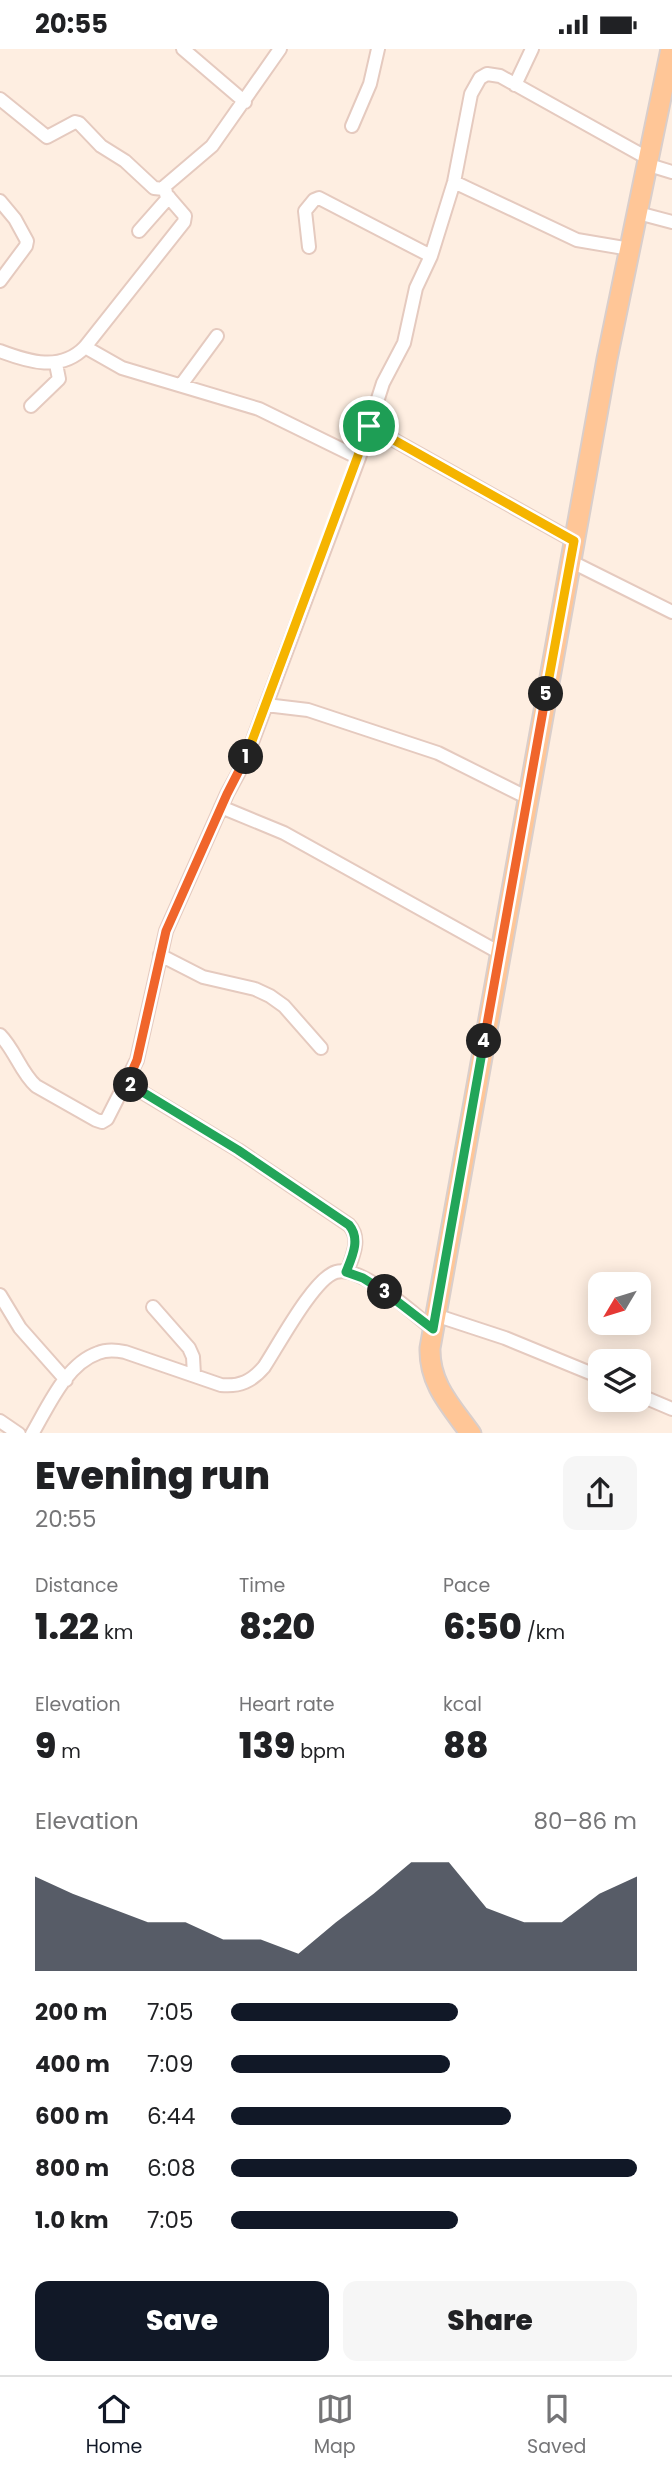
<!DOCTYPE html>
<meta charset="utf-8">
<style>
:root{--surface:#fff;--page:#f6f6f6;--text:#202124;--muted:#757577;--line:#e0e0e0;--accent:#111827}
body{margin:0;font-family:Poppins,sans-serif;background:var(--page);color:var(--text);height:100vh;display:flex;flex-direction:column;font-size:26px;white-space:nowrap}
*{box-sizing:border-box;margin:0}
p{font-size:23px;color:var(--muted)}
.icon{flex:none;width:38px;height:38px;fill:none;stroke:currentColor;stroke-width:2;stroke-linecap:round;stroke-linejoin:round}
.map{position:relative;height:1384px;overflow:hidden}
.sheet{display:flex;flex-direction:column;background:var(--surface);flex:1}
.sheet>*{flex:none}
.needle{width:46px;rotate:232deg}
.tools{position:absolute;left:588px;top:1223px;display:grid;gap:14px}
.tools a{display:grid;place-items:center;width:63px;height:63px;border-radius:14px;background:var(--surface);box-shadow:0 4px 18px #0003;font-size:35px}
.pin{position:absolute;display:grid;place-items:center;width:60px;height:60px;color:#fff;margin:-30px;border:4px solid #fff;border-radius:50%;box-shadow:0 2px 7px #0007}
.km{position:absolute;width:35px;height:35px;margin:-18px;border-radius:50%;background:#222;color:#fff;font-size:19px;line-height:35px;text-align:center}
.round{display:grid;place-items:center;flex:none;width:74px;height:74px;border-radius:14px;background:var(--page)}
.headline{display:flex;align-items:center;justify-content:space-between;height:119px;padding:0 35px}
h1{font-size:38px;font-weight:800;line-height:52px}
.stats{display:grid;grid-template-columns:repeat(3,1fr);gap:10px;height:119px;padding:7px 35px}
.stats div{display:grid;align-content:center}
.stats b{font-size:35px;font-weight:800}
.stats small{font-size:19px;font-weight:400}
.stats p{font-size:19px}
.chart{height:196px;padding:14px 35px}
.chart p{display:flex;justify-content:space-between}
.chart svg{width:100%;height:126px;margin-top:7px;fill:var(--accent);opacity:.7}
.primary-button{display:flex;gap:14px;margin-top:auto;padding:14px 35px}
.primary-button a{flex:1;height:80px;border-radius:14px;background:var(--accent);color:#fff;font-size:28px;font-weight:800;line-height:80px;text-align:center}
.primary-button a+a{background:var(--page);color:var(--text)}
ul{padding:0 35px;list-style:none;font-size:23px}
li{display:grid;grid-template-columns:112px 84px 1fr;align-items:center;height:52px}
li i{height:18px;border-radius:9px;background:var(--accent)}
.status{display:flex;justify-content:space-between;align-items:center;height:49px;padding:0 35px;background:var(--surface);direction:ltr}
.status svg{height:19px;fill:currentColor}
.menu{display:flex;justify-content:space-around;align-items:center;height:98px;border-top:2px solid var(--line);background:var(--surface);font-size:19px;color:var(--muted)}
.menu a{display:grid;justify-items:center;gap:4px}
.menu .active{color:var(--accent)}
.map>svg:first-child{display:block}
</style>
<div class="status"><b>20:55</b><svg viewBox="0 0 49 12"><path d="M0 12V9h3v3zM5 12V6h3v6zM10 12V3h3v9zM15 12V0h3v12zM26 1h20v11H26zM47 4h2v5h-2z"/></svg></div>
<div class="map">
<svg width="672" height="1385" viewBox="0 0 672 1385">
<rect width="100%" height="100%" fill="#feeee1"/>
<g fill="none" stroke-linecap="round" stroke-linejoin="round">
<defs>
<path id="minor" d="M183,0l62,53
M515,36l17,-36
M0,50l47,38 28,-15 4,1 22,23 24,15 29,27 10,1
M352,77l18,-42 8,-35
M649,116l23,7
M454,133l123,58 53,9
M0,152l15,18 12,22 -1,5 -26,35
M638,164l34,9
M139,182l30,-34
M309,198l-4,-36 9,-11 5,-2 112,58
M85,298l37,21 137,41 100,49
M0,302c29,11 61,21 85,-4l99,-125 1,-6 -19,-22 -1,-8 47,-40 68,-97
M181,336l36,-49
M31,357l28,-27 -3,-15
M369,377l205,115
M570,512l102,51
M266,656l42,5 130,43 90,45
M221,758l63,26 216,120
M160,906l43,22 52,12 15,7 14,10 37,42
M0,986c15,15 21,38 36,51l60,34 6,2 5,-3 30,-59 29,-129 61,-137 18,-33 114,-303 24,-75 21,-40 12,-55 15,-32 23,-74 17,-88 9,-16 7,-4 13,2 149,83
M127,1034l111,67 111,75c13,14 3,32 -2,47
M0,1246l20,33 46,52
M153,1258l36,41 4,9 1,18
M435,1266l70,23 95,39
M639,1346l33,14
M0,1372l19,13
M32,1385c16,-27 34,-70 66,-81 9,-4 18,-3 27,-1l96,33c19,2 31,-4 43,-18 14,-21 50,-89 72,-95 26,-7 77,42 97,57"/>
<path id="primary" d="M471,1385c-20,-28 -42,-50 -41,-86l177,-989 64,-310"/>
</defs>
<use href="#minor" stroke="#e5cabf" stroke-width="16"/>
<use href="#primary" stroke="#d9cecb" stroke-width="23"/>
<use href="#minor" stroke="#fff" stroke-width="12"/>
<use href="#primary" stroke="#ffc697" stroke-width="19"/>
</g>
<g fill="none" stroke-linecap="round" stroke-linejoin="round">
<defs>
<path id="split-1" d="M246,708l123,-331"/>
<path id="split-2" d="M131,1036l-4,-2 10,-23 29,-129 61,-137 19,-37"/>
<path id="split-3" d="M131,1036l107,65 111,75c12,14 3,32 -3,47l17,6 22,14"/>
<path id="split-4" d="M385,1243l48,37 51,-288"/>
<path id="split-5" d="M484,992l62,-347"/>
<path id="split-6" d="M369,377l205,115 -28,153"/>
</defs>
<use href="#split-1" stroke="#fff" stroke-width="14"/>
<use href="#split-2" stroke="#fff" stroke-width="14"/>
<use href="#split-3" stroke="#fff" stroke-width="14"/>
<use href="#split-4" stroke="#fff" stroke-width="14"/>
<use href="#split-5" stroke="#fff" stroke-width="14"/>
<use href="#split-6" stroke="#fff" stroke-width="14"/>
<use href="#split-1" stroke="#f5b400" stroke-width="9"/>
<use href="#split-2" stroke="#f0652b" stroke-width="9"/>
<use href="#split-3" stroke="#22a559" stroke-width="9"/>
<use href="#split-4" stroke="#22a559" stroke-width="9"/>
<use href="#split-5" stroke="#f0652b" stroke-width="9"/>
<use href="#split-6" stroke="#f5b400" stroke-width="9"/>
</g>
</svg>
<div class="tools">
<a><svg class="needle" viewBox="-14 -14 28 28"><path d="M0-13l5 13h-10z" fill="#e53935"/><path d="M0 13l5-13h-10z" fill="#757577"/></svg></a>
<a><svg class="icon" aria-label="layers" viewBox="0 0 24 24"><path d="M12 4l9 5-9 5-9-5zM3 14l9 5 9-5"/></svg></a>
</div>
<div class="pin" style="left:369px;top:377px;background:#1e9e55"><svg class="icon" aria-label="arrive" viewBox="0 0 24 24"><path d="M6 21V4h12l-3 4 3 4H6"/></svg></div>
<b class="km" style="left:246px;top:708px">1</b>
<b class="km" style="left:131px;top:1036px">2</b>
<b class="km" style="left:385px;top:1243px">3</b>
<b class="km" style="left:484px;top:992px">4</b>
<b class="km" style="left:546px;top:645px">5</b>
</div>
<section class="sheet">
<div class="headline"><div><h1>Evening run</h1><p>20:55</p></div><a class="round"><svg class="icon" aria-label="share" viewBox="0 0 24 24"><path d="M12 15V3M7 8l5-5 5 5M5 13v7h14v-7"/></svg></a></div>
<div class="stats">
<div><p>Distance</p><b>1.22<small> km</small></b></div>
<div><p>Time</p><b>8:20</b></div>
<div><p>Pace</p><b>6:50<small> /km</small></b></div>
</div>
<div class="stats">
<div><p>Elevation</p><b>9<small> m</small></b></div>
<div><p>Heart rate</p><b>139<small> bpm</small></b></div>
<div><p>kcal</p><b>88</b></div>
</div>
<div class="chart"><p><span>Elevation</span>80–86 m</p>
<svg viewBox="0 0 160 44" preserveAspectRatio="none"><path d="M0 44V11L10 17L20 22L30 27L40 27L50 33L60 33L70 38L80 27L90 17L100 6L110 6L120 22L130 27L140 27L150 17L160 11V44z"/></svg>
</div>
<ul>
<li><b>200 m</b>7:05<i style="width:56%"></i></li>
<li><b>400 m</b>7:09<i style="width:54%"></i></li>
<li><b>600 m</b>6:44<i style="width:69%"></i></li>
<li><b>800 m</b>6:08<i style="width:100%"></i></li>
<li><b>1.0 km</b>7:05<i style="width:56%"></i></li>
</ul>
<div class="primary-button"><a>Save</a><a>Share</a></div>
</section>
<nav class="menu">
<a class="active"><svg class="icon" aria-label="home" viewBox="0 0 24 24"><path d="M3 11l9-7 9 7M6 9v11h12V9"/></svg>Home</a>
<a><svg class="icon" aria-label="map" viewBox="0 0 24 24"><path d="M3 6l6-2 6 2 6-2v14l-6 2-6-2-6 2zM9 4v14M15 6v14"/></svg>Map</a>
<a><svg class="icon" aria-label="saved" viewBox="0 0 24 24"><path d="M7 4h10v16l-5-4-5 4z"/></svg>Saved</a>
</nav>
